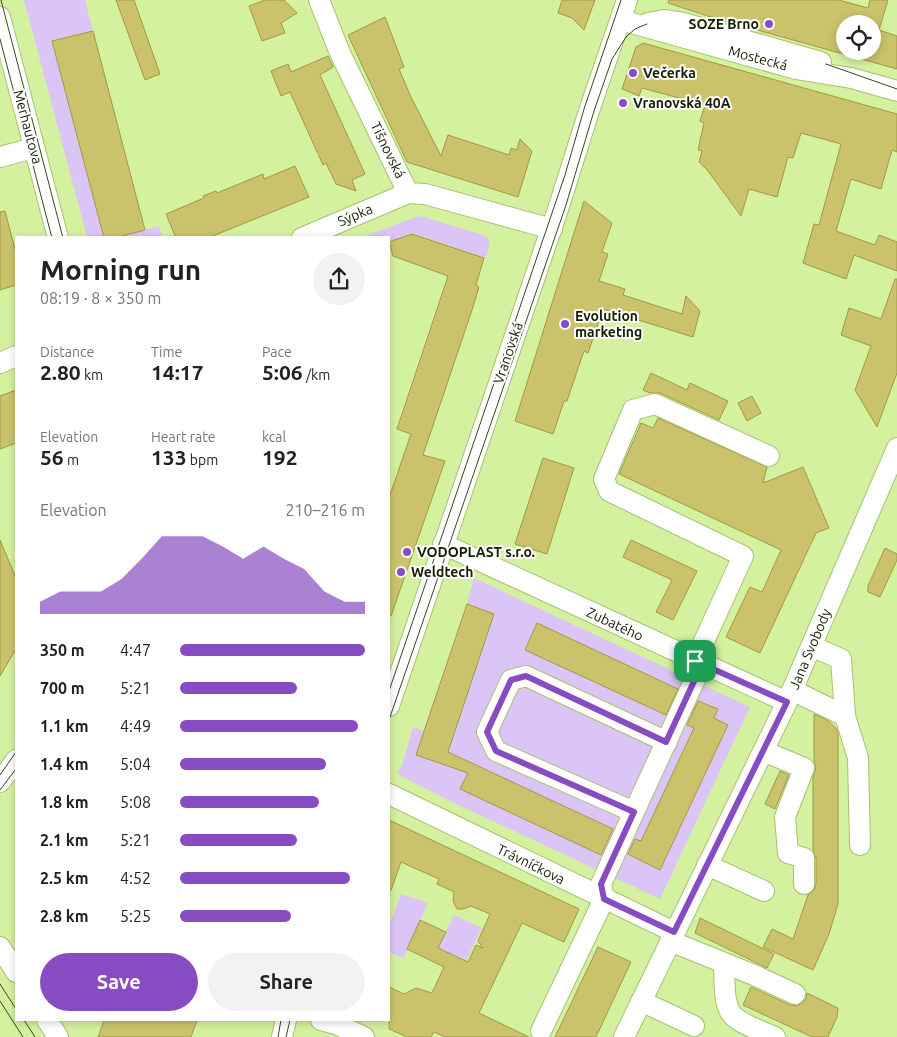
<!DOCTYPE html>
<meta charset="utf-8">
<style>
:root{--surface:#fff;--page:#f2f2f2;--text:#222;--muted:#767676;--accent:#884cc2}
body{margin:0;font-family:Ubuntu,sans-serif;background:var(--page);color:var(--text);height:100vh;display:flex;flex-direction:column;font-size:19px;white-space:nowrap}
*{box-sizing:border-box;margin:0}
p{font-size:16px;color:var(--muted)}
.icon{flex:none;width:28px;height:28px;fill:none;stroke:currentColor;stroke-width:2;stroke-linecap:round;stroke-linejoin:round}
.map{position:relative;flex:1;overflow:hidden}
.sheet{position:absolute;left:15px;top:236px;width:375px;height:785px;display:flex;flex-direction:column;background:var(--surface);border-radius:0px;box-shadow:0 2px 8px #0003}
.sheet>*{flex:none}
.tools{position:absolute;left:836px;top:15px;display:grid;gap:10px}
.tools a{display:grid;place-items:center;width:45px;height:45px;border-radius:50%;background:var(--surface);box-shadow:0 2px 8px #0003;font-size:25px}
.pin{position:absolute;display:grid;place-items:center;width:42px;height:42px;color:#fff;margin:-21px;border-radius:10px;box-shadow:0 2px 8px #0006}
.round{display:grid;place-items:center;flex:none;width:52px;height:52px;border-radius:26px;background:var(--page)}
.summary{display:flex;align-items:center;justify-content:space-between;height:85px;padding:0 25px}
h1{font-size:28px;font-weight:700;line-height:38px}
.metrics{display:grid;grid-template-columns:repeat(3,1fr);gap:8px;height:85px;padding:5px 25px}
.metrics div{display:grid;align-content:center}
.metrics b{font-size:21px;font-weight:700}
.metrics small{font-size:14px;font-weight:400}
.metrics p{font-size:14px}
.chart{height:140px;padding:10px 25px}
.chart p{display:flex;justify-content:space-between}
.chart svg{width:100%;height:90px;margin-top:5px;fill:var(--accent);opacity:.7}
.button{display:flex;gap:10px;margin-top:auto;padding:10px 25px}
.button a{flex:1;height:58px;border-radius:30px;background:var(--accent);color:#fff;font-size:20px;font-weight:700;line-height:58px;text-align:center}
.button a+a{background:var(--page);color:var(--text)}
ul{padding:0 25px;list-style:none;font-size:16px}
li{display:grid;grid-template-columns:80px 60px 1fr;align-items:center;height:38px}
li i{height:12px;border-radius:6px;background:var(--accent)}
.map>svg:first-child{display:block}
</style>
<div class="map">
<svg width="897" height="1037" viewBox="0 0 897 1037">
<rect width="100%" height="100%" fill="#d4f19f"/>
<path fill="#dac5f6" d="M24,0h61l8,31 -41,10 52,196h-17z
M421,216l64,20c8,7 3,13 1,22l-74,-25 -23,9v-4h-22l1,-3 45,-17z
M159,226l3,11 -48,1z
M474,578l276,129 -90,192 -206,-96 -57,-29 5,-9 11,-38 11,4 -8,24 28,10 50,-151 -27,-10z
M401,894l27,9 -25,55 -14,-6v-26z
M454,915l28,13 -16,33 -28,-13z"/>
<path fill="#cac36c" stroke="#a19942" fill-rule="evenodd" d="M116,0h18l26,74 -15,6z
M265,0h19l13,13 -16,10 4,10 -23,8 -13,-35z
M562,0h33l-11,30 -12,-12 -14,-5z
M669,0h170l29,8 2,-8h18l-9,30 18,6v33l-183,-51 -46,-15zM845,24h27v27h-27z
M385,17l19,50 -5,2 12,28 30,59 7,-21 61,20 2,-7 6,2 3,-11 12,12 -14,46 -111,-35 -59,-127z
M93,31l52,199 -31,8h-10l-52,-197z
M643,43l254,71v38l-5,-2 -11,39 -30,-10 -15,52 39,14 4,-10 18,7v29l-43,-16 -8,24 -43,-16 11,-39 5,1 22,-81 -40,-11 -8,25 -5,-1 -11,40 -28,-8 -8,27 -33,-45 -9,-9 3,-11 -4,-1 6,-27 -4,-2 5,-16 -63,-17 -3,8 -17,-7 14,-42z
M328,56l5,11 -13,8 45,99 -13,6 4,11 -20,-7 -10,-21 -3,2 -33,-73 -9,4 -10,-25 17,-7 3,8z
M295,166l14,31 -101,41h-32l-10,-24 38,-16 -1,-2 13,-5 1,2 46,-19 1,5z
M584,201l28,22 -10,29 6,2 -9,27 26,8 -2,6 59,19 4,-18 14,15 -7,26 -90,-28 -15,44 -4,-2 -17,50h-3l-11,33 -38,-13z
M5,211l11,42v32l-16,5v-78z
M412,234l72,24 -8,27 3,2 -7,23 -49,145 22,6 -54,155h-2v-118l22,-64 -14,-5 51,-153 -55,-20 -4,-14z
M895,279h2v94l-20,54 -22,-37 16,-44 -30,-11 8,-27 32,11z
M651,373l36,17 3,-7 38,18 -9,19 -59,-27h-10l-7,-3z
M16,390v53l-16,6v-53z
M752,396l9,17 -14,8 -9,-18z
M658,418l109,49 -4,16 40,-16 26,61 -13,5 -56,120 -34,-16 24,-50 12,5 19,-42 -162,-76 22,-51 12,5z
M543,458l31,10 -27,86 -32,-10z
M0,540l16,38v71l-16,27z
M631,540l66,31 -24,49 -17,-8 16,-32 -49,-23z
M885,548l12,6v6l-17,37 -12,-5v-6z
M467,604l27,10 -46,138 165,77 -12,26 -141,-66 8,-16 -52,-18z
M537,623l141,66 -12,26 -141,-65z
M698,701l20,8 -4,9 14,7 -68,145 -32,-16 7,-15 6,2 53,-113 -7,-3z
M814,714l13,6 9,8 2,5v171l-9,30 -16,36 -50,-23 9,-18 21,10 15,-44 6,-5 2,-6v-26l-3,-8v-74l3,-9 -2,-6z
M780,771l9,4 -14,34 -10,-5z
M389,820l190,89 -15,33 -42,-19 -43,90 50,24h-84l-11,-5 -3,5h-24l-18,-8v-42l15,7 12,-6 16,5 12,-26 -37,-18 13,-29 26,12 -8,16 30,14 8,-17 7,3 -5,-7 12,-27 -19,-8 -8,3h-6l-4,-8 1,-9 -17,-8 2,-5 -38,-17 -10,28h-2z
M700,918l74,36 -7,14 -72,-35z
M598,947l33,15 -35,75h-41z
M751,987l39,18 7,1 5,-3 4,-4 1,-6 31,15 -1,9 -9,20h-16l-69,-32z
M104,1020h93l-6,17h-93z"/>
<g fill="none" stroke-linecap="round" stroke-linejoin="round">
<defs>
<path id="minor" d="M319,0l21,53 68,140
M0,17l58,221
M621,20l175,49 55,9 46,13
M648,23l16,-3 20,3 137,39
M0,157l33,-9
M302,238l106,-45 17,1 127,35
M0,363l16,-7
M443,544l344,158
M811,646l30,13 4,57
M792,690l53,26 13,42 2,87
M389,706l171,-503 29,-92 38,-111
M763,751l41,17 -19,49 3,36 16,5v26
M0,782l16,-22
M389,794l285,138
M634,812l-138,-61 -9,-19 24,-52 15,-4 141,66
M707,865l57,26
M670,941l84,34 41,19
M0,947l16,25
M724,964c1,55 1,52 51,73
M641,1001l53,25
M47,1020l11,17
M321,1020l15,4 28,13
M541,1031l63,-132 -3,-15 95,-207 -1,-16 48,-105 -134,-65 -5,-12 29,-69 22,-6 114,52
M282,1037l4,-17
M624,1037l163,-335 110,-254"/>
</defs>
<use href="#minor" stroke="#a6c172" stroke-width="22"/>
<use href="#minor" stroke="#fff" stroke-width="20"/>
<path stroke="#39471e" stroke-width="1" d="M1,0l62,238
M0,39l52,199
M826,64l71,25
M389,691l176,-516 19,-66 37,-109
M389,720l177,-515 28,-94 18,-52 14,-22 9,-8 12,-5
M0,775l16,-23
M0,790l16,-21
M0,984l16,25
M0,1001l23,36
M24,1020l11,17
M278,1037l3,-17
M286,1037l4,-17"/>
</g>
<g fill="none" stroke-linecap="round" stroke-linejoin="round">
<defs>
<path id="route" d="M695,661l92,41 -113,230 -70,-33 -3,-15 33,-72 -138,-61 -9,-19 24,-52 15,-4 140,66 30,-65z"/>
</defs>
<use href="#route" stroke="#fff" stroke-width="10"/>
<use href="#route" stroke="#884cc2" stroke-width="6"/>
</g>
<g fill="#884cc2" stroke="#fff" stroke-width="2">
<circle cx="769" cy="24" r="5"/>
<circle cx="633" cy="73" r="5"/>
<circle cx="623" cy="103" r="5"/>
<circle cx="565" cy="324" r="5"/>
<circle cx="407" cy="552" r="5"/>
<circle cx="401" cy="572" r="5"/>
</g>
<g text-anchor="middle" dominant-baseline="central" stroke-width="4" stroke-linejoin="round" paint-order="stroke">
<g font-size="14" font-weight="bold" fill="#151f00" stroke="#fff" text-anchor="start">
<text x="759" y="24" text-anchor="end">SOZE Brno</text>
<text x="643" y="73">Večerka</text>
<text x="633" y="103">Vranovská 40A</text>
<text x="575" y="316">Evolution<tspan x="575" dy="16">marketing</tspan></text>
<text x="417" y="552">VODOPLAST s.r.o.</text>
<text x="411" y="572">Weldtech</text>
</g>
<g font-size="14" fill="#151f00" stroke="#fff">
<text transform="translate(758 58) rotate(15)">Mostecká</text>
<text transform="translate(28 127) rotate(75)">Merhautova</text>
<text transform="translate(388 150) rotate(64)">Tišnovská</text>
<text transform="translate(355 215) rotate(-23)">Sýpka</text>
<text transform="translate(508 353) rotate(-71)">Vranovská</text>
<text transform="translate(615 624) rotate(25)">Zubatého</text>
<text transform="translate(810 649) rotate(-67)">Jana Svobody</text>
<text transform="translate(531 864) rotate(26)">Trávníčkova</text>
</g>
</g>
</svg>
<div class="tools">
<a><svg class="icon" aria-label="locate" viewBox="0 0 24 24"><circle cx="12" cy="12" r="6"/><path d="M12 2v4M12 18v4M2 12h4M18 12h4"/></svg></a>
</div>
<div class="pin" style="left:695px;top:661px;background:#1e9e55"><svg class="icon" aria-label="arrive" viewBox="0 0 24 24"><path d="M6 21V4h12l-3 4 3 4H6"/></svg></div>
<section class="sheet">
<div class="summary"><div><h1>Morning run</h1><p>08:19 · 8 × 350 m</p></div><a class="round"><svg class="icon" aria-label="share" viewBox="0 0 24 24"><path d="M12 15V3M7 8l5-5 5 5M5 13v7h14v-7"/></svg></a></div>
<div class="metrics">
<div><p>Distance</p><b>2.80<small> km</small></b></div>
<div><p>Time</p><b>14:17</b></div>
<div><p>Pace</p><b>5:06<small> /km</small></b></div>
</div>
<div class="metrics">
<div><p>Elevation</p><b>56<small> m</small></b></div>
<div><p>Heart rate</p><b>133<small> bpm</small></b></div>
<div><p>kcal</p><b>192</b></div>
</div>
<div class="chart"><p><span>Elevation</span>210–216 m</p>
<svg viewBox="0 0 160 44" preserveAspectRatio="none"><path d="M0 44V38L10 33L20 33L30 33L40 27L50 17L60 6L70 6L80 6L90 11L100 17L110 11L120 17L130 22L140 33L150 38L160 38V44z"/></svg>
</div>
<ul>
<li><b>350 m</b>4:47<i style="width:100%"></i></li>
<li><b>700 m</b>5:21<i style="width:63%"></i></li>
<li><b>1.1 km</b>4:49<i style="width:96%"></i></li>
<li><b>1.4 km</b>5:04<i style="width:79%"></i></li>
<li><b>1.8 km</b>5:08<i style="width:75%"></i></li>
<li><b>2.1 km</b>5:21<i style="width:63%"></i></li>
<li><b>2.5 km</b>4:52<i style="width:92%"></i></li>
<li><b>2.8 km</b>5:25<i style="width:60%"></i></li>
</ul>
<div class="button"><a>Save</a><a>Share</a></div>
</section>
</div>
